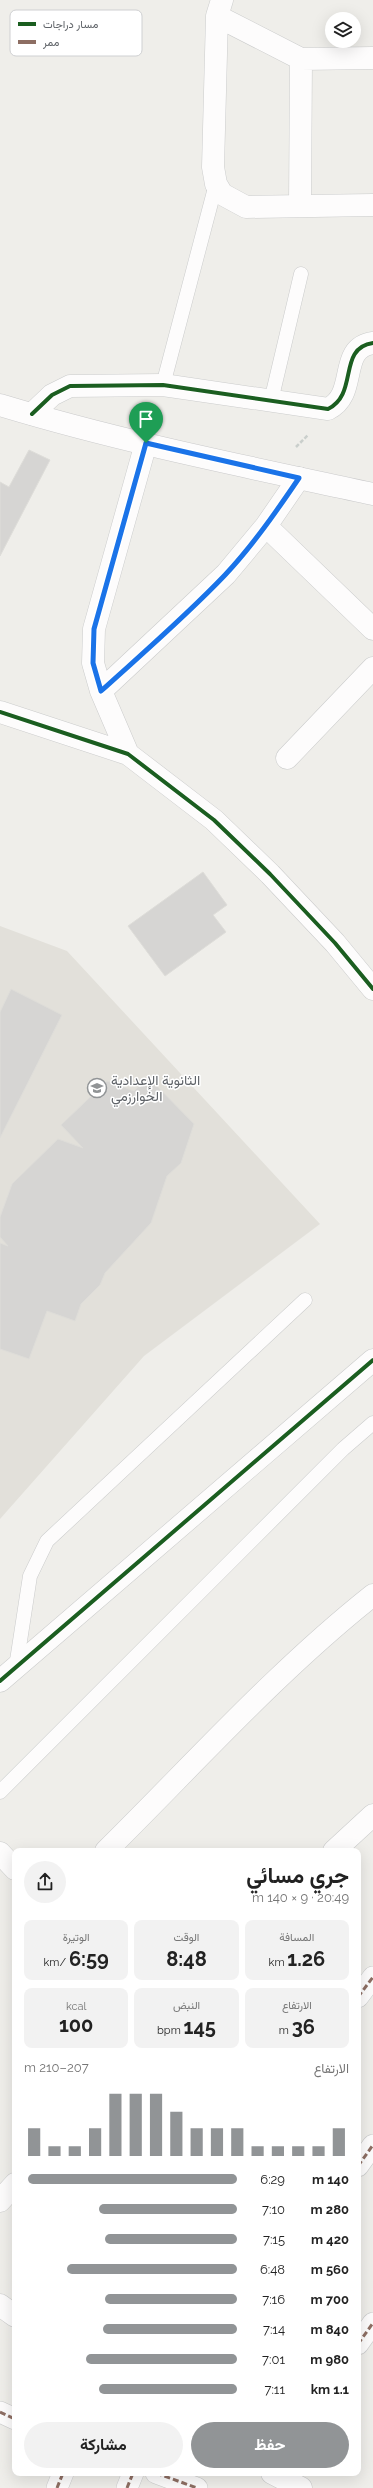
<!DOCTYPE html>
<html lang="ar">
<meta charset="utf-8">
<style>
:root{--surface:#fff;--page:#f2f2f2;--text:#222;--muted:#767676;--accent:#919496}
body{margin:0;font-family:Raleway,Vazirmatn,sans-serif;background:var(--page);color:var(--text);direction:rtl;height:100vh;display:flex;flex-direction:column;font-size:15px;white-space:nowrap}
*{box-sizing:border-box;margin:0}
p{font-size:13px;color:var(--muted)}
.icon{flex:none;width:22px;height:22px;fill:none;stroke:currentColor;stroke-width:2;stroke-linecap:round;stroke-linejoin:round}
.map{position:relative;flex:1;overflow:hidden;direction:ltr}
.details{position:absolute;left:12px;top:1848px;width:349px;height:628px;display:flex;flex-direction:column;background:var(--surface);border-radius:8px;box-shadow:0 4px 16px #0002;direction:rtl}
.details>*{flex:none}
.buttons{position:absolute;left:325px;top:12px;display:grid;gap:8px}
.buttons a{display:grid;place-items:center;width:36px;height:36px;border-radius:50%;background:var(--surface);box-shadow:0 4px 16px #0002;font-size:20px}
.pin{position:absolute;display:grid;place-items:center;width:34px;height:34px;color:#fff;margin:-41px -17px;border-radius:50% 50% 50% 0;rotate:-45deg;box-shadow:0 0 4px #0007}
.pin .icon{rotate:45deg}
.round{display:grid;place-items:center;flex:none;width:42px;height:42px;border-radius:21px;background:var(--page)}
.headline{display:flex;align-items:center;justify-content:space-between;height:68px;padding:0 12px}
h1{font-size:22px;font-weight:700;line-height:30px}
.metrics{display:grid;grid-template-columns:repeat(3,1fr);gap:6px;height:68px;padding:4px 12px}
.metrics div{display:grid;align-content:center;border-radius:8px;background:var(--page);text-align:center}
.metrics b{font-size:20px;font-weight:700}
.metrics small{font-size:11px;font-weight:400}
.metrics p{font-size:11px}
.chart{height:112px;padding:8px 12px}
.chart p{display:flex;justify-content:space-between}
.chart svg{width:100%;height:72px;margin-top:4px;stroke:var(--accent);stroke-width:6}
.primary-button{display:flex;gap:8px;margin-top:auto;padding:8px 12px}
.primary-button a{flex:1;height:46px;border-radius:24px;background:var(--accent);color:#fff;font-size:16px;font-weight:700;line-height:46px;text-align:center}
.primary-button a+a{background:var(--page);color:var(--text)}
ul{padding:0 12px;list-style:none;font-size:13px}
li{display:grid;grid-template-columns:64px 48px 1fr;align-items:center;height:30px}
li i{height:10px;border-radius:5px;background:var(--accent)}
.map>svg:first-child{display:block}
</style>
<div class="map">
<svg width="373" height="2488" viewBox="0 0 373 2488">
<rect width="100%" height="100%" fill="#efeeea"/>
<path fill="#e2e0da" d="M0,926l67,25 253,273 -176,132 -144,163z"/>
<path fill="#d6d5d3" stroke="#deddd9" d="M29,450l21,10 -50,96v-74l9,5z
M203,872l24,33 -14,10 13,17 -61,44 -37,-50z
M11,989l51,26 -62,123v-126z
M148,1077l46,47 -13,39 -14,13 -16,47 -46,50 -5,12 -19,19 -6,17 -28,-10 -18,48 -29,-10v-106l8,3 -8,-9v-20l12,-33 46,-45 25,9 -22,-23 46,-44 27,10z"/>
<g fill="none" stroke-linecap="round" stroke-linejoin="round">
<defs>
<path id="service" d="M163,385l53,-201
M271,401l30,-127
M16,1667l14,-91 17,-35 258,-241
M0,1792l343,-343 30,-26"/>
<path id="pedestrian" d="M358,1997l15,-20
M358,2166l15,-21
M358,2344l15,-21
M0,2412l15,7
M156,2473l41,15
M57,2488l6,-15
M127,2488l6,-15"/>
<path id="minor" d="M222,0l-5,16 -4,151 3,17 6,10 24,13 127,-2
M217,16l84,43
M300,206l1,-147 72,-1
M32,414l20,-19 18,-9 93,-1 165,24c31,-15 9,-61 45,-66
M266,526l107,103
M101,691l125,-117 40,-48 33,-48
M0,712l128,42 86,66 56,54 65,69 38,46
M128,754l-27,-63 -8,-28 1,-34 52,-186
M287,758l86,-90
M0,1681l373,-321
M106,1851c87,-86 171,-180 267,-256
M334,1851l39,-36
M0,1853l15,16
M0,2201l15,-17
M0,2305l15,11
M272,2473l29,15"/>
<path id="secondary" d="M0,405c122,37 248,62 373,89"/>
</defs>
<use href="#service" stroke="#cbcccc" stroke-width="15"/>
<use href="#pedestrian" stroke="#cbcccc" stroke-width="22"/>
<use href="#minor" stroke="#cbcccc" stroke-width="23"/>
<use href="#secondary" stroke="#cacacb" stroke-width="23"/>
<path stroke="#cacfcc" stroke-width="2.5" stroke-dasharray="4 2" stroke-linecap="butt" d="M296,447l12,-12"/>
<use href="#service" stroke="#fdfcfc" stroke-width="14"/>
<use href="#pedestrian" stroke="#fdfcfc" stroke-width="21"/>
<use href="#minor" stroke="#fdfcfc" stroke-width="22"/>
<use href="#secondary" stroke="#fdfcfc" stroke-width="22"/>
<path stroke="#8d6e63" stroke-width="3" stroke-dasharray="6 3" stroke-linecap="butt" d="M358,1997l15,-20
M358,2166l15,-21
M358,2344l15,-21
M0,2412l15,7
M156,2473l41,15
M57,2488l6,-15
M127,2488l6,-15"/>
<defs>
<path id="cycleway" d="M32,414l20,-19 18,-9 93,-1 165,24c31,-15 9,-61 45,-66
M0,712l128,42 86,66 56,54 65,69 38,46
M0,1681l373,-321"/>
</defs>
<use href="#cycleway" stroke="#fff" stroke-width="6"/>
<use href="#cycleway" stroke="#1b5e20" stroke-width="4"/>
</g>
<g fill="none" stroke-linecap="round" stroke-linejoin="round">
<defs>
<path id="route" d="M146,443l153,35c-23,34 -46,67 -74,97 -39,41 -82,78 -124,116l-8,-28 1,-34z"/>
</defs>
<use href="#route" stroke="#fff" stroke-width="8"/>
<use href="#route" stroke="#1a73e8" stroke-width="5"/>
</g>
<defs>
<symbol id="school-ring" viewBox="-11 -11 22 22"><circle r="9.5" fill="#fff" stroke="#919496" stroke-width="1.5"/><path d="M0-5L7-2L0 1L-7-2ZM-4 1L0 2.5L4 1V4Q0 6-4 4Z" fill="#919496"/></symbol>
</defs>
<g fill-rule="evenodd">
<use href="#school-ring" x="86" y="1077" width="22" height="22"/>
</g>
<g text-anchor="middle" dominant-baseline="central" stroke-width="3" stroke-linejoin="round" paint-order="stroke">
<g font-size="14" fill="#5f6368" stroke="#fff" text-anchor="start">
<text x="111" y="1080">الثانوية الإعدادية<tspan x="111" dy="16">الخوارزمي</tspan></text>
</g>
</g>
<rect x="10" y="10" width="132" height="46" rx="6" fill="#fff" stroke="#cfd0d2" stroke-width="1"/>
<rect x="18" y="22" width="18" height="4" fill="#1b5e20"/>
<rect x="18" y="40" width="18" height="4" fill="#8d6e63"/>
<g font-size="11" fill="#5f6368">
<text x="43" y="28">مسار دراجات</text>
<text x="43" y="46">ممر</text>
</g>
</svg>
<div class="buttons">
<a><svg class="icon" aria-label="layers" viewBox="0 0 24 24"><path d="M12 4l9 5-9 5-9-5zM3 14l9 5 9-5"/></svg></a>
</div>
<div class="pin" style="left:146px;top:443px;background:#1e9e55"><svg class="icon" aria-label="arrive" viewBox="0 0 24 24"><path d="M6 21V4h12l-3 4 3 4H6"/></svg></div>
<section class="details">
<div class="headline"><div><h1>جري مسائي</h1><p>20:49 · 9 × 140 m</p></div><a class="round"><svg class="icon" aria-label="share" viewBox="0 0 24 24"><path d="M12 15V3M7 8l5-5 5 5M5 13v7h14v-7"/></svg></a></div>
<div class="metrics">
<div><p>المسافة</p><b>1.26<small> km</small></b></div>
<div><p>الوقت</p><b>8:48</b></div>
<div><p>الوتيرة</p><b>6:59<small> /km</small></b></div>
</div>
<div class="metrics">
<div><p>الارتفاع</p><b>36<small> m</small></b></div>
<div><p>النبض</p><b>145<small> bpm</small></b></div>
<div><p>kcal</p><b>100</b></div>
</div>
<div class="chart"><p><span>الارتفاع</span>207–210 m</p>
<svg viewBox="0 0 160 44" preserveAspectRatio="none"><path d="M5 44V27M15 44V38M25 44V38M35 44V27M45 44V6M55 44V6M65 44V6M75 44V17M85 44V27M95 44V27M105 44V27M115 44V38M125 44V38M135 44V38M145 44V38M155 44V27"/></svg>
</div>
<ul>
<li><b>140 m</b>6:29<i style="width:98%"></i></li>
<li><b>280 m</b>7:10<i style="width:65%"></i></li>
<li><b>420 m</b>7:15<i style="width:62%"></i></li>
<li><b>560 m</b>6:48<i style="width:80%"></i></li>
<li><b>700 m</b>7:16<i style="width:62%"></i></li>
<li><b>840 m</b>7:14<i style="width:63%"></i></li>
<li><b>980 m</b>7:01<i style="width:71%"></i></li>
<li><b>1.1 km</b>7:11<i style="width:65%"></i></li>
</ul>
<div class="primary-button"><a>حفظ</a><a>مشاركة</a></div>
</section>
</div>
